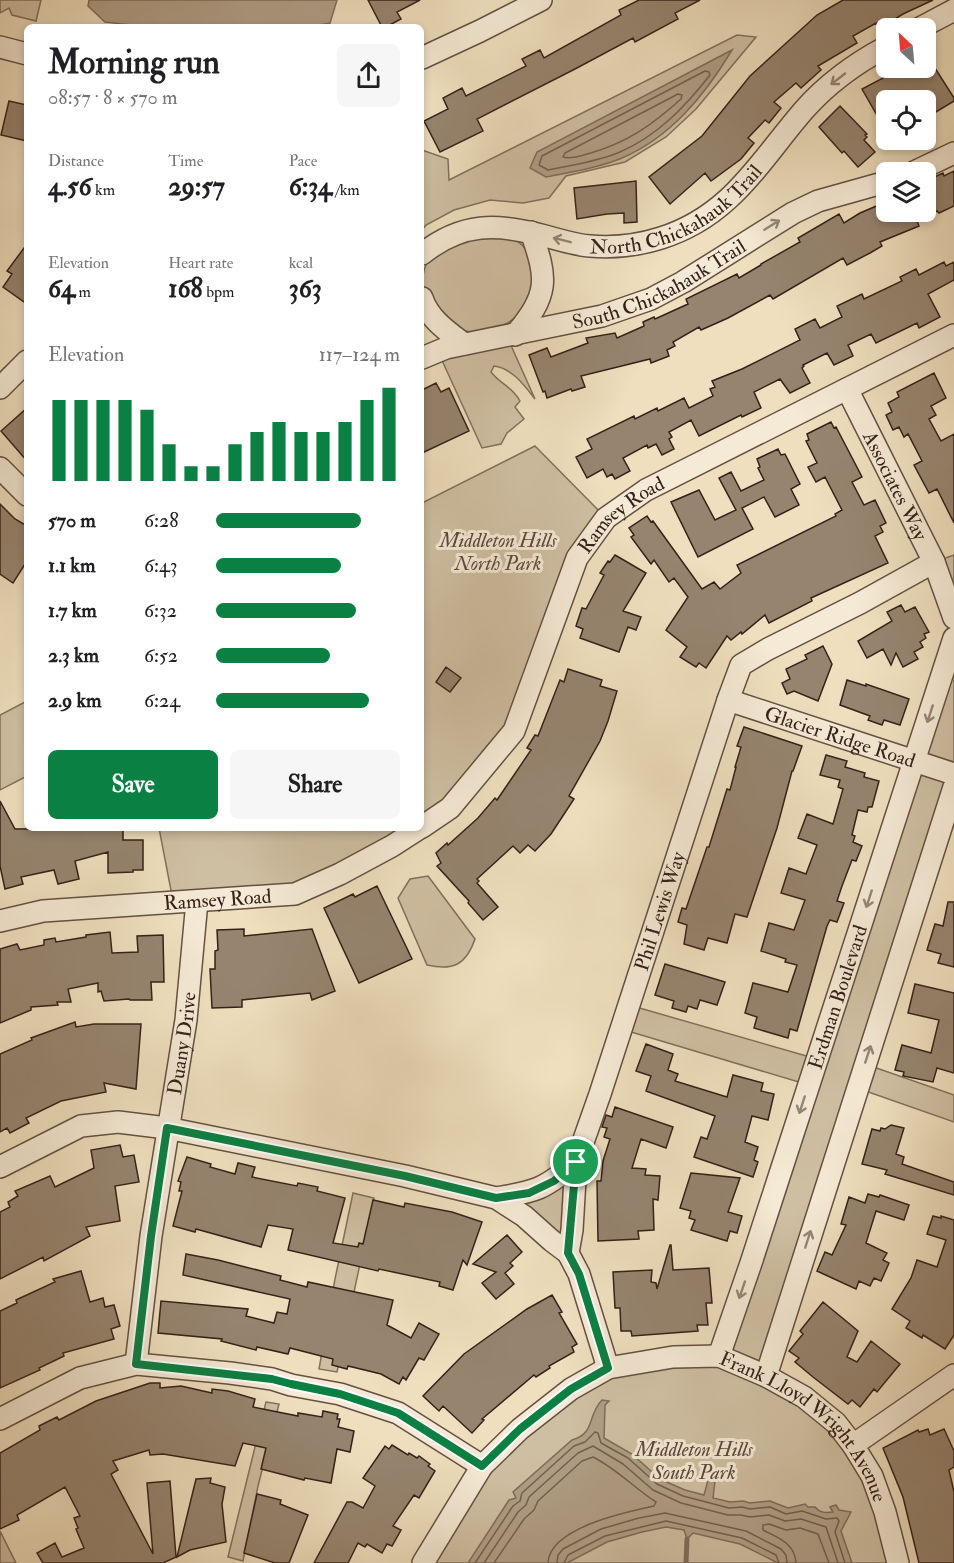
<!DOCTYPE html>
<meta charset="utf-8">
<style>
:root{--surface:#fff;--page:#f6f6f6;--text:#202124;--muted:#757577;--accent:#0b8043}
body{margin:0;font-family:"IM FELL Double Pica",serif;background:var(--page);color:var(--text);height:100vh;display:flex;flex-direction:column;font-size:22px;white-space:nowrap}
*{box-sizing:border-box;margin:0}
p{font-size:20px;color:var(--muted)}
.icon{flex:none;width:33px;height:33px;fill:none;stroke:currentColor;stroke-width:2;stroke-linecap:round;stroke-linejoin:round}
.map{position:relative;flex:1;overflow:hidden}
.sheet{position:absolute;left:24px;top:24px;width:400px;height:807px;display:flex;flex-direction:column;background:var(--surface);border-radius:9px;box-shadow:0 3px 9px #0003}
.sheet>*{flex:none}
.needle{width:39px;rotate:334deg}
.buttons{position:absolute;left:876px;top:18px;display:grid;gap:12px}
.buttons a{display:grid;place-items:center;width:60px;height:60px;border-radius:9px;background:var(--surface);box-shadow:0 3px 9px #0003;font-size:30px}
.pin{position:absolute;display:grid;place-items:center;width:51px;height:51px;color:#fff;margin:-26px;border:3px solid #fff;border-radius:50%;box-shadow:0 2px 6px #0007}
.round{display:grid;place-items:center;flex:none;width:63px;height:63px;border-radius:9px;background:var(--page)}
.head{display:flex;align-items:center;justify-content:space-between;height:102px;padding:0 24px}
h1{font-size:33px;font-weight:700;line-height:45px}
.metrics{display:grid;grid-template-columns:repeat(3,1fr);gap:9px;height:102px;padding:6px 24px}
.metrics div{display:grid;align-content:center}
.metrics b{font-size:26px;font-weight:700}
.metrics small{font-size:16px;font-weight:400}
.metrics p{font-size:16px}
.chart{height:168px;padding:12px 24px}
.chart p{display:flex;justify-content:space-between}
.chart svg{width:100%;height:108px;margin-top:6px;stroke:var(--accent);stroke-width:6}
.cta{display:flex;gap:12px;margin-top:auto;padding:12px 24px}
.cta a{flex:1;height:69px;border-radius:9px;background:var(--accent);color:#fff;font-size:24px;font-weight:700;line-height:69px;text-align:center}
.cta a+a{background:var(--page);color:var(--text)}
ul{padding:0 24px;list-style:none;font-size:20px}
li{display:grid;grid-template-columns:96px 72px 1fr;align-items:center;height:45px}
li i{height:15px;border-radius:8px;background:var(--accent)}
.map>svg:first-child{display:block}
</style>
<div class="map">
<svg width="954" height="1563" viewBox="0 0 954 1563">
<rect width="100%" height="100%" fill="#efdfbe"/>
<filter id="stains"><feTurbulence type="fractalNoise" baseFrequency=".00333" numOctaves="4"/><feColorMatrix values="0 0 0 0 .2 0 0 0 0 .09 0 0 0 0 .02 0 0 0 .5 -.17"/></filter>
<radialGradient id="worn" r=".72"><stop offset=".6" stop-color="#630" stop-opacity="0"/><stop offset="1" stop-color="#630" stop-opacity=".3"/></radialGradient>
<path fill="#cfbfa2" stroke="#82705e" stroke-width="1.5" d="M0,0h41l-5,21 -24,-6 -3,-7 -9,5z
M737,35l19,2 -60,72 -30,28 -41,25 -59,14 -17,22 -26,5 -33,-3 -36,10 -28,15 -4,5v-80l26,9 1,21z
M479,235c10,1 24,0 32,3 29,12 26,51 11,72 -13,18 -47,29 -67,17 -3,-3 -6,-8 -9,-10 -6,-7 -14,-13 -19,-20 -10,-14 -2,-41 13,-49 12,-5 26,-9 39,-13z
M509,341l26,58c-10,-13 -23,-31 -41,-33l-3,6c10,13 21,14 29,29l-5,6 9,12 -17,14 -6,11 -19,4 -42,-92z
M535,446l71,72 -29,40 -63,173 -92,96v-324z
M954,555v63l-20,-56z
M954,638v149l-89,277 89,31v27l-97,-34 -91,287 87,70 45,118h-475l59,-97 126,-98 111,-13 90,-270 -188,-56 8,-24 188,54z
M27,701v75l-27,14v-75z
M159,828h261l-125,66 -122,7z
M428,876l47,63c-9,26 -22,32 -48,26l-29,-67 12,-19z
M576,1162l-8,91 -72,-55z
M353,1193l21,5 -37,174 -18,-3 16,-90z
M266,1402l13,2 -21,82 -15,75 -15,-4z
M0,1531l16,32h-16z"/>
<path fill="#b09e86" stroke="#7f6c5b" stroke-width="1.5" d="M89,0h248l-7,23 -22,4h-159l-44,-5 -17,-16z
M732,50c-27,45 -61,87 -110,108 -24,10 -51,14 -76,19l-16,-9 7,-16z
M602,1400l7,1 -4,4 -1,33 28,16 28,25 25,11 19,5 7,-26 5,4 -3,25 17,4 13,-1 7,2 20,-2 18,7 17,-4 3,3h7c5,6 11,6 18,5l-3,-5 6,-2 3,5 12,2 -10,19 11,32h-74l-38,-19 -47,-11 -6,6 -3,-9 -18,-3 -24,5 -35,10 -40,21h-99l41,-63 7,-2 -3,-6 59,-52c24,-7 15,-25 30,-40z"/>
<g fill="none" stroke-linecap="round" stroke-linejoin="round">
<path stroke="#726050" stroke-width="1.5" d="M705,71l4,1 1,3c-25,32 -53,61 -90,77 -23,10 -49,13 -72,18l-9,-5 3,-9z
M678,94l4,1 -1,4c-29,26 -53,43 -90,54 -8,2 -20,7 -28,4l2,-4z
M475,1563l38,-57 7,-5 2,-8 52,-47 11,-4 10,-10 3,1 3,10 27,15 29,26 26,12 46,12 13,-1 8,2 20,-2 16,7 16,-3 24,8 11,-1 2,3 -4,11 10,31
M484,1563l34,-51 8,-7 3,-8 49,-44 15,-7 30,18 30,26 28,13 47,12h13l9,2 19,-2 16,6 16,-2 25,8 12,36
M494,1563l30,-44 10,-9 4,-9 44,-40 11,-4c24,12 41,31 63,45l-2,4c-28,6 -105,22 -106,57
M557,1563l1,-8 5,-6 38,-20 38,-11 26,-5 81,18 35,18 5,6 1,8
M564,1563l4,-8 37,-19 61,-15 76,17 34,17 3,8
M796,1563c-1,-20 -18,-25 -33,-33v-5l6,-1 17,6 14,-2 18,6 11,29"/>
<path stroke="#7f6c5b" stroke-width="5" d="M686,1563l1,-24"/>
</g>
<path fill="#96846f" stroke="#35211a" stroke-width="1.5" d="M368,0h52l-23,12 4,7 -15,8h-4z
M639,0h61l-25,13 3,6 -43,23 -2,-4 -58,31 -98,50 6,12 -43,21 -16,-31 24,-12 -5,-11 19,-10 4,8 60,-30 -4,-7 18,-9 4,8 77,-43 -2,-5z
M843,0h90l-30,14 -24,15 -3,-6 -23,13 4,7 -39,23 3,4 -20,18 -5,-5 -22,19 7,6 -12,15 -4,-3 -17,18 6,5 -13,16 -30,22 -6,-8 -35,31 -21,-27 53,-41 48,-60 67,-61z
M902,68h33l19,30v3l-23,14 -5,-9v-6h-4l-2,-3 -7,3h-27v31l-24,-42z
M9,101l18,4v36l-26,-6z
M840,106l27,28 -2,1 2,2 -3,3 11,12 -17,15 -14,-16 -2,2 -23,-26z
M954,171v35l-15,7 -2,-2 -20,10 2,5 -39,16 2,4 -12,7 -23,12 -4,-7 -70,41 -3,-4 -42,23 -27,12 -2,-3 -26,15 2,4 -8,4 2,6 -18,7 -1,-4 -69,17 4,11 -13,4 -1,-2 -24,9 -2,-7 -2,1 -14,-37 18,-7 4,9 37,-14 -2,-5 29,-5 2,5 27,-12 -1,-4 11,-5 1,2 33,-15 -2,-5 51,-25 2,4 22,-13v-1l39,-22 -2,-4 41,-24 5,9 16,-10 26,-11v10h40v-31l17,-8 1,3z
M636,181l1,41 -13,1v-10l-17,1 -30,5 -3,-31z
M27,244v60l-24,-17 9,-13 -5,-3z
M944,262l2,4 8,-4v18l-26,14 12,23 -21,11 -2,-5 -41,20 -5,-9 -23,11 5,11 -19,9 -7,-12 -24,12 1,1 -2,2 8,15 -20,10 -10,-14 -26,13 7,16 -19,9 -1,-2 -42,21 -8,-16 -22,12 3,5 -3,2 5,10 -12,6 -6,-11 -8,4 -1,-3 -24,13 7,13 -15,8 -3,-5 -5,3 -4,-8 -16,9 -11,-21 16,-8 -5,-10 47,-23 1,3 22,-11 1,3 26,-13 5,10 24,-12 -3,-7 5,-2 -3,-6 30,-12 58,-29 -5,-11 20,-10 5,9 22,-11 -5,-11 25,-12 2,5 38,-18 -2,-4 16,-8 3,6z
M934,373l12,25 -15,8 5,9 -7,4 12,22 13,-7v89l-17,-34 -8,4 -15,-28 8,-4 -14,-27 -4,3 -5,-10 -6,3 -7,-15 6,-3 -4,-9 11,-6 -2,-5z
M436,383l5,9 8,-4 20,43 -47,22v-63z
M27,408v53l-26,-30z
M831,422l3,6 2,-1 26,50 -10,5 12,23 11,-5 11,23 -6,3 3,6 -8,4 13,27 -77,35 1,3 -43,22 -4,-8 -23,19 -1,-2 -10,8 -4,-4 -21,32 -7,-5 -3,4 -16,-10 7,-10 -21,-17 22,-33 -14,-19 -5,4 -15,-22 -3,4 -20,-27 3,-2 -5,-7 18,-12 4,6 2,-1 49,68 12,-7 6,7 21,-16 -4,-8 99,-49 -1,-2 7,-4 -17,-33 -9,5 -8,-15 9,-4 -11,-22 3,-1 -2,-6z
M778,449l3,6 4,-1 15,30 -9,5 8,16 -24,12 -11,-20 -22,11 11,21 -55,28 -27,-55 28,-12 16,30 21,-10 -17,-32 12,-6 10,19 23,-11 -6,-12 2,-1 -3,-8z
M0,504l15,15 12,7v35l-14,22 -13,-9z
M615,555l31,18 -23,38 18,6 -5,13 -8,-3 -9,25 -39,-14 3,-9 -7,-3 6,-18 4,1 18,-34 -4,-2 8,-12 2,1z
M901,605l4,7 10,-5 14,25 -5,2 2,4 -6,4 3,5 -9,5 4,7 -15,8 -7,-14 -5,12 -8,-16 -16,9 -9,-17 34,-20 -5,-9z
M823,646l9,18 -14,37 -24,-10 -7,3 -5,-11 8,-4 -4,-10 21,-10 -2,-4z
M446,667l15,11 -11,14 -14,-10z
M568,669l34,11 -2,6 17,5 -9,30 -8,20 -31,55 5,3 -23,35 -16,17 -7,-6 -8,8 -7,-7 -36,33 2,2 -2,2 21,24 -15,13 -15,-17 1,-2 -32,-35 4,-3 -5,-10 11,-10 1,2 30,-27 17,-20 2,2 34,-50 -4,-2 8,-13 3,1 22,-56 4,2z
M847,680l19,6v-2l43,15 -9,26 -16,-5 -2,5 -14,-5 2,-4 -30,-11z
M744,727l58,19 -9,25h-1l-15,57 -30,89 -12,-3 -8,29 -19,-5 -4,12 -20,-6 3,-19 -9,-3 4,-14 4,1 21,-62h2l18,-58 3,1 6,-23h-1l6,-20 -4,-1z
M826,755l21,6 -2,6 20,6 -1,4 15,4 -7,26h-4l-1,5 -9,-2 -6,25 3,1 -2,6 9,4 -6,15 -4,-1 -10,26 -5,15 7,2 -7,19 -7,-2 -3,6 -30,105 -7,-2 -2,9 -34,-10 3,-11 -12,-4 8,-30 35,9 9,-27 -12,-3 1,-3 -25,-8 8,-28 25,7 11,-30 -24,-7 8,-25 17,6 11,-29 -19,-7 9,-24 26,10 10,-35 -5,-2 2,-7 -20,-5z
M0,801l15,28 108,-1v12h20v30h-10v2l-25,1v-21l-33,9 4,18 -21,5 -4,-14 -33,7 2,7 -18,5 -5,-23z
M377,886l35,73 -53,24 -35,-75 29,-14 2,3z
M948,902h6v65l-16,-4 3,-9 -14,-4 8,-26 8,2z
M244,929v7l68,-7 23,62 -23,9 -2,-7 -68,7v7l-30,1 -2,-39h5v-18l3,-1 -1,-20z
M110,932l2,21 26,-1 -1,-16 26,-1 1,47h-13l1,18h-22l-1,-1 -25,2 -3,-10 -3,1v-9l-30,6 3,13h-14l1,3 -27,2v3l-31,13v-74l17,-5 3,6 24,-5v-5l11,-2 1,4 30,-5v-2z
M665,964l60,18 -8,23 -17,-5 -3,9 -9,-3 -2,6 -14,-4 2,-7 -19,-6z
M915,984l39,9v80l-17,-5 -4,14 -30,-6 1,-4 -9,-2 7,-25 29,8 8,-33 -31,-7z
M75,1022l1,5 18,-3h47l-5,65 -32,-6 2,9 -45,9 -35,17 3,5 -19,10 -3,-5 -7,4v-78l32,-14 -1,-2z
M646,1044l27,10 -5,16 10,4 -3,7 52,16 6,-22 30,8 -2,8 13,3 -6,26 -16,-4 -7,26 13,5 -4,13 4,2 -5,15 -59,-20 7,-20 6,2 8,-23 -69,-25 5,-15 -15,-5z
M615,1107l58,20 -7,21 -25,-9 -9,29 14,1 -1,6 15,1 -2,24 -5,-1 1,31 -16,1 1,8 -41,2 -1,-60h4l2,-20 7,-22 -6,-2 3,-9 -5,-1 4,-12 6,2z
M891,1125l13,3 -8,26 8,3 -2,7 52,18v13l-69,-21 2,-4 -25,-6 10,-35 8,2 1,-3 4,1z
M120,1145l3,12 11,-2 5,27 -24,4 5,35 -34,6 4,9 -46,25 -1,-4 -43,22v-67l10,-5 -2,-5 10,-6 -3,-5 35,-15 5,11 39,-19 -3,-18z
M187,1157l24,7 -1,3 25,7 3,-11 17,4 -3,10 45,9 1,-3 20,4 -1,4 28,7 -12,45 25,4 1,-4 4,1 10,-44 31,7 1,-4 47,9 30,10 -15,43 -4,-5 -10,30 -14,-4 1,-4 -61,-13 -1,2 -90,-21 5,-21 -25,-4 -7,22 -65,-18 -1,3 -22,-6 9,-35h-3l2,-9 -3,-1z
M691,1173l49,5 -12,34 14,4 -5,17 -7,-2 -3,10 -36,-11 4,-10 -6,-2 2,-7 -11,-3z
M868,1194l11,3 1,-2 29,10 -5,15 -28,-9 -10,32 21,10 -4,7 6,3 -8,18 -7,-3 -4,8 -11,-5 -3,8 -39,-18 8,-19 7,3 14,-30 -5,-1 8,-27 16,6z
M933,1216l8,2v-2l13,4v115l-9,14 -22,-14 -1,3 -16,-10 4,-7 -18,-12 19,-31 6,-18 20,7 9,-27 -19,-6z
M507,1235l15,17 -12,11 3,3 -8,7 9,11 -18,15 -14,-16 14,-11 -23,-8z
M670,1245h1l2,25 36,-2 3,35h-6l2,22h-11l1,6 -66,5 -1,-5h-10l-1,-23h-5l-2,-36 39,-2 -1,12 5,1 1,6z
M186,1254l32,6 63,16 -1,4 27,7 1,-5 85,18 -6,25 24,13 8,-15 20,11 -15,26 -5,-2 -13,22 -3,-3 -4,7 -18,-10 -33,-8 -1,3 -15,-4 1,-6 -43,-11 -2,6 -31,-7 -1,3 -35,-9 1,-2 -64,-6 3,-32 87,8 -2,7 28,7 3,-11 10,2 3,-15 -107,-24z
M81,1271l9,31 13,-4 2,9 9,-2 6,21 -9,3 3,10 -51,14 1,3 -25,12 1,2 -40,18v-77l17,-8 -1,-3 39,-18 -2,-3z
M552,1295l10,17 -3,1 18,31 -5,3 2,5 -25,14 1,2 -14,9 -2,-2 -52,44 2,1 -12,13 -29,-27 -4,5 -16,-15 41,-42 63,-45z
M823,1302l35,29 -11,26 10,5 14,-21 29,23 -23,28 -3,-3 -14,18 -8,-7 -4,4 -35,-27 -18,-15 4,-4 -10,-7 14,-17 -3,-3z
M150,1383h10v5l21,-2 31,7v-4l16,2 27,8 -2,8 45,9v-3l24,4 1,-6 15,3 -1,5h3l-2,8 16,4 -4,21 -13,-3 -6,34 -26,-5 -1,2 -43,-11 5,-21 -23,-5 -8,23 -72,-12 -13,1 -1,-5 -36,11 5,9 -7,4 42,80 -6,-71 23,-2 6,76 -13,6h-120l-6,-10 18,-10 7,14 22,-9 -8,-19 2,-1 -4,-10 6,-2 -15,-29 -48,28 2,5 -19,9v-76l40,-23 -1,-4 18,-9 2,3 37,-19z
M928,1429l2,6 14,-6 10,22v16l-5,3 5,22v71h-35l-16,-66 -20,-49 35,-18 1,2z
M392,1445l16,10 1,-2 8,5 2,-2 11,8 -2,2 7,5 -16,27 -5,-3 -21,31 8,4 -9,16 -5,-2 -5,9 -15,-9 -2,3 -7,-4 -10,20h-34l33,-61h5l11,6 12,-22 -12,-8 22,-32 4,3z
M211,1478l-1,5 15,4 -3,17 4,38 -36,8 -13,7 19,-78z
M257,1494l24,6 -1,4 28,11 -19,48h-14l-31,-10z"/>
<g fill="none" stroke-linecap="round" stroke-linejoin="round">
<defs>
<g id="minor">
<path d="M920,28l34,-18"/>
<path d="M0,47l27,7"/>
<path d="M422,58l58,-27 61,-31"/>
<path d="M914,172l40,-19"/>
<path id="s1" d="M422,254c40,-32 75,-31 123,-18 15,4 30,9 45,10 23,2 49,-1 71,-8 70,-22 98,-76 143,-128 23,-26 52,-47 82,-63"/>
<path d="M422,298c7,21 25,33 42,46"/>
<path d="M515,335c34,-41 33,-55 16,-103"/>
<path id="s2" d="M422,358l24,-10 156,-32 49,-17 32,-17 110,-69 25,-12 68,-19"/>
<path d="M0,388l27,-27"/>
<path id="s3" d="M847,389l87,173 20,56"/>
<path d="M0,468l27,27"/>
<path id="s4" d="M728,700l226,74"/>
<path id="s5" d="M422,827l28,-19 64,-77 63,-173 29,-40 40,-28 308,-155"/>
<path id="s6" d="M0,921l43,-10 252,-17 45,-20 52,-28 28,-18"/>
<path d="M0,1167l81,-41 37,-4 49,6 238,48 91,22 28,18 28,25 16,12"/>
<path d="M496,1198c39,-6 49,-9 80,-36"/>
<path id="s7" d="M719,1356l32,-93 203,-625"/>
<path id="s8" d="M136,1364l15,-128 35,-216 11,-119"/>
<path id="s9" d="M608,1368l-29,-94 -11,-21 4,-23 4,-68 24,-68 128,-394 13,-35 27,-16 92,-46 74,-41"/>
<path d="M766,1376l188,-589"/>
<path d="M0,1419l80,-41 56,-14 94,9 42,6 19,6 49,9 58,19 84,53"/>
<path d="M853,1445l101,-70"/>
<path id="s10" d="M423,1563l59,-97 38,-37 51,-40 37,-21 65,-11 46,-1 47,20 38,21 32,26 17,22 19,31 13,36 13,51"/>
</g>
</defs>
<use href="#minor" stroke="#645043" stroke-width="24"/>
<use href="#minor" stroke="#f5ead5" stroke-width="21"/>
</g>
<defs><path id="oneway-shaft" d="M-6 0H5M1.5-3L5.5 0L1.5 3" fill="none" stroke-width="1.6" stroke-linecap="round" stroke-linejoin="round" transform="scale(1.5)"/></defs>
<g stroke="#958678">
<use href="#oneway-shaft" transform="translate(838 79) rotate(142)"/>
<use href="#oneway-shaft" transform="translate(772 225) rotate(-32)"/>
<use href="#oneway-shaft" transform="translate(562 240) rotate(-166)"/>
<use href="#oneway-shaft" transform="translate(930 714) rotate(108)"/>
<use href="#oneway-shaft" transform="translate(869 899) rotate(108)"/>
<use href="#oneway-shaft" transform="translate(868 1054) rotate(-72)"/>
<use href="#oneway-shaft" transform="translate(802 1105) rotate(108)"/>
<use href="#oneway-shaft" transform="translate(808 1239) rotate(-72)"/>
<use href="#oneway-shaft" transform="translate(742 1290) rotate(109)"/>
</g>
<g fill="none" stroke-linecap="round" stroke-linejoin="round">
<defs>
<path id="route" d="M167,1128l238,48 91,22 33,-5 25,-12 22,-19 -8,91 11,21 29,94 -37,21 -51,40 -38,37 -84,-53 -58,-19 -49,-10 -19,-5 -136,-15 15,-128z"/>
</defs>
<use href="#route" stroke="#fff" stroke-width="12"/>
<use href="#route" stroke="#0b8043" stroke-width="8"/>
</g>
<g text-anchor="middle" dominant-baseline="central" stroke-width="6" stroke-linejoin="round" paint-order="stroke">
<g font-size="20" fill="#35211a" stroke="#f5ead5">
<text stroke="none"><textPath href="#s1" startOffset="273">North Chickahauk Trail</textPath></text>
<text stroke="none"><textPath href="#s2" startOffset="250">South Chickahauk Trail</textPath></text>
<text stroke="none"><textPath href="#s3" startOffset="108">Associates Way</textPath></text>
<text stroke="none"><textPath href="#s5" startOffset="381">Ramsey Road</textPath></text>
<text stroke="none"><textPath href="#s4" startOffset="118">Glacier Ridge Road</textPath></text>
<text stroke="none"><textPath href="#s6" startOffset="219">Ramsey Road</textPath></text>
<text stroke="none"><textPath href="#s9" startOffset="478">Phil Lewis Way</textPath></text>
<text stroke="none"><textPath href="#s7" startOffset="378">Erdman Boulevard</textPath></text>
<text stroke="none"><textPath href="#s8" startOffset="324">Duany Drive</textPath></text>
<text stroke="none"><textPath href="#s10" startOffset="500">Frank Lloyd Wright Avenue</textPath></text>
</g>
<g font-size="20" font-style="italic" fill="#5c483c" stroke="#f5ead5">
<text x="498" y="540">Middleton Hills<tspan x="498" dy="23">North Park</tspan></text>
<text x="694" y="1449">Middleton Hills<tspan x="694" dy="23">South Park</tspan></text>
</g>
</g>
<rect width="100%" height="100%" filter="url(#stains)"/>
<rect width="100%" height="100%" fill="url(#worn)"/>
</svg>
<div class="buttons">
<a><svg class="needle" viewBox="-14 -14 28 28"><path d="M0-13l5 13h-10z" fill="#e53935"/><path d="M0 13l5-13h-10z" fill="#757577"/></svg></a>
<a><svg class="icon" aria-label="locate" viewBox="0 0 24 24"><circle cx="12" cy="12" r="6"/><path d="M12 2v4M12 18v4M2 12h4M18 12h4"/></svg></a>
<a><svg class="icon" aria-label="layers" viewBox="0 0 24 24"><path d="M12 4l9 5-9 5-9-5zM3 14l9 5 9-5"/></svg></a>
</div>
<div class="pin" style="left:576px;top:1162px;background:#1e9e55"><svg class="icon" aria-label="arrive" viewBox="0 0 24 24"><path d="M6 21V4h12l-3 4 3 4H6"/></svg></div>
<section class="sheet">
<div class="head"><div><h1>Morning run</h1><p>08:57 · 8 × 570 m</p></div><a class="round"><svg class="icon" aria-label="share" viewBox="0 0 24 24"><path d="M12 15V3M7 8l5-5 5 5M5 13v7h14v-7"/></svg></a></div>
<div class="metrics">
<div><p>Distance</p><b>4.56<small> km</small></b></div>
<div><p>Time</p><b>29:57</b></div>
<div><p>Pace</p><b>6:34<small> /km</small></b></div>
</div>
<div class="metrics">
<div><p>Elevation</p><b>64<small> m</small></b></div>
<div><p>Heart rate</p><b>168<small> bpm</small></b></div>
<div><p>kcal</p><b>363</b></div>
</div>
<div class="chart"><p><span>Elevation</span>117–124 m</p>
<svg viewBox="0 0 160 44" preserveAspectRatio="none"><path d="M5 44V11M15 44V11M25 44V11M35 44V11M45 44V15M55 44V29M65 44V38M75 44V38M85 44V29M95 44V24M105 44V20M115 44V24M125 44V24M135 44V20M145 44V11M155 44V6"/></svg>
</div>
<ul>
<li><b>570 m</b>6:28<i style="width:79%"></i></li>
<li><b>1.1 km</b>6:43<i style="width:68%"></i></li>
<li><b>1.7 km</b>6:32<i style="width:76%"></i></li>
<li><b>2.3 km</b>6:52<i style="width:62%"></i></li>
<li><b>2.9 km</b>6:24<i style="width:83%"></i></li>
</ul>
<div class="cta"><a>Save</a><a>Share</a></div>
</section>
</div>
